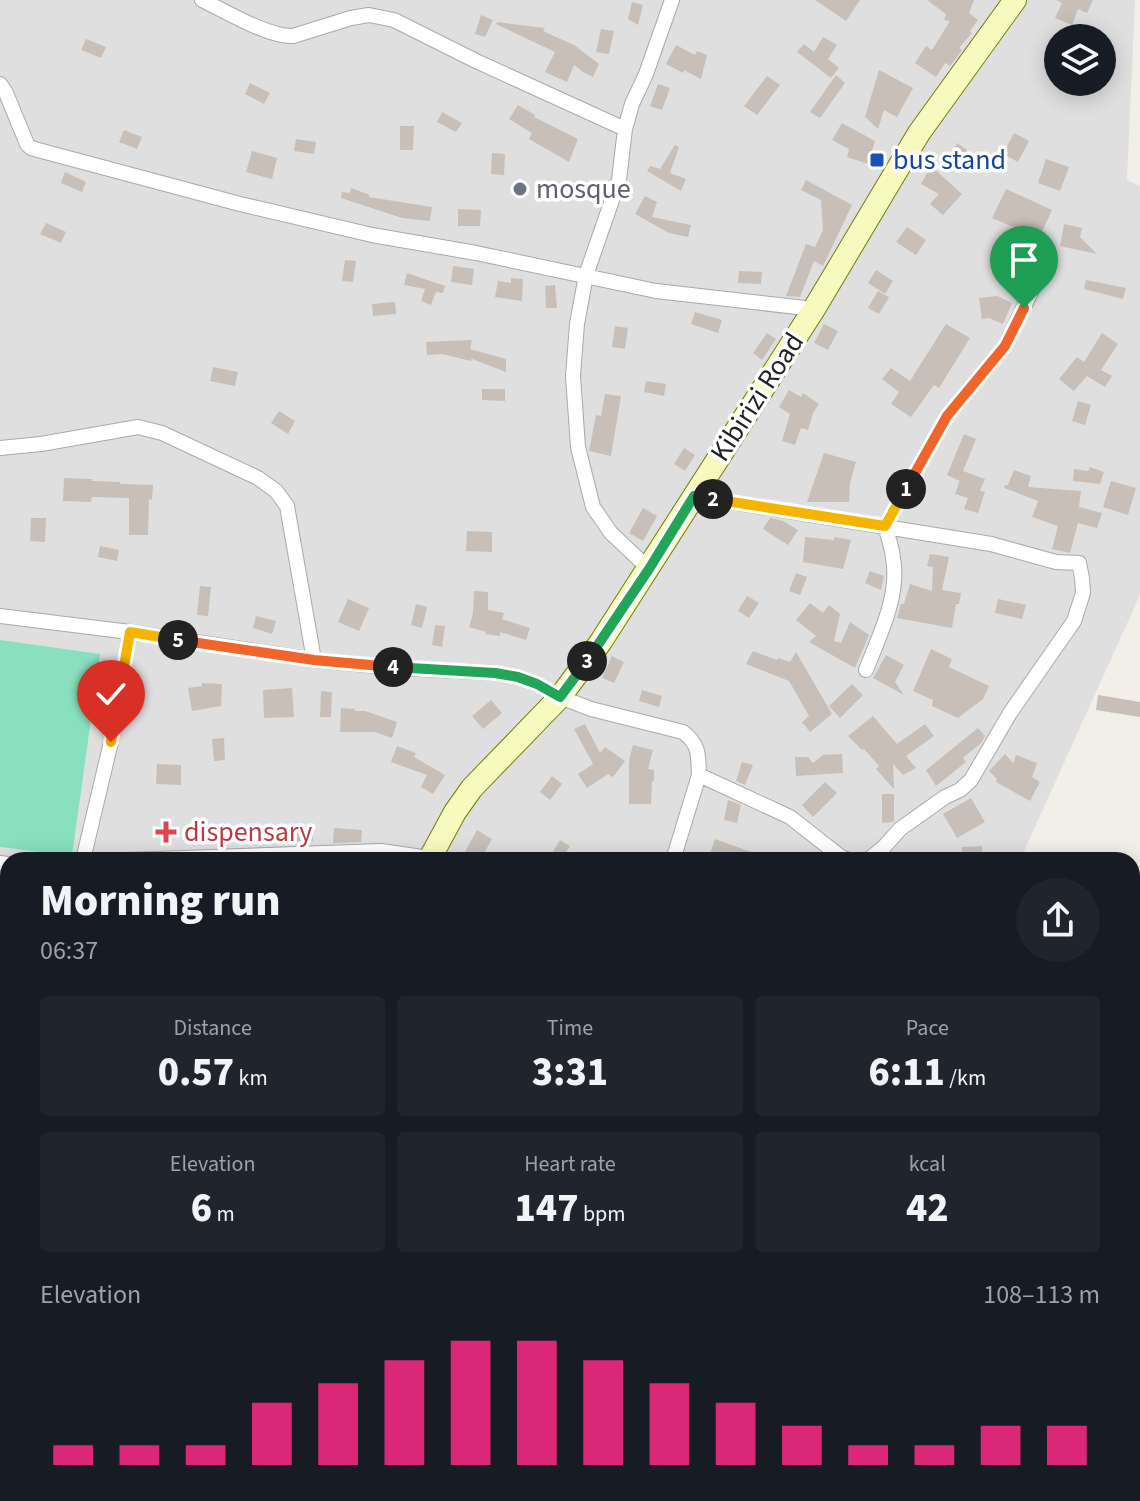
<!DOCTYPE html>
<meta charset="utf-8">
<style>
:root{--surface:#171b24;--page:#20242c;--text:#f1f3f6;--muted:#9ea1a6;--accent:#db2777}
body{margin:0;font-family:"Source Sans 3",sans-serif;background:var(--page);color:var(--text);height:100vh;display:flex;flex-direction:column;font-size:30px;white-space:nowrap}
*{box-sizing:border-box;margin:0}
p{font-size:26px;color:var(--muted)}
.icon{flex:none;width:44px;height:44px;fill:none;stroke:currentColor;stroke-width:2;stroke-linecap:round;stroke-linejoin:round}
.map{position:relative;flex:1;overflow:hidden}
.drawer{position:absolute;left:0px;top:852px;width:1140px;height:650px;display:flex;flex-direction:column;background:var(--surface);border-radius:24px 24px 0 0;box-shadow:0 4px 20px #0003}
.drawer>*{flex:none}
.fabs{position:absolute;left:1044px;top:24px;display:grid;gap:16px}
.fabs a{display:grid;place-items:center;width:72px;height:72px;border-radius:50%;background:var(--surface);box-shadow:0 4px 20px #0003;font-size:40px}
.pin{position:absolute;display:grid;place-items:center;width:68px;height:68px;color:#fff;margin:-82px -34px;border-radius:50% 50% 50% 0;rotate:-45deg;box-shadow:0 0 8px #0007}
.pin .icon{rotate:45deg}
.km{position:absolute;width:40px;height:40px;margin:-20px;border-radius:50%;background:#222;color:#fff;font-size:22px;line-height:40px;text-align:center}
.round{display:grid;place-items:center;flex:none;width:84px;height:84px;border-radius:42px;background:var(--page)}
.headline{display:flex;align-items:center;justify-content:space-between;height:136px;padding:0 40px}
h1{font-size:44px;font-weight:800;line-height:60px}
.figures{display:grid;grid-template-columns:repeat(3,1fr);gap:12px;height:136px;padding:8px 40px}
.figures div{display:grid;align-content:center;border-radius:8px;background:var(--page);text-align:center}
.figures b{font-size:40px;font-weight:800}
.figures small{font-size:22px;font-weight:400}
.figures p{font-size:22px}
.chart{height:224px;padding:16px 40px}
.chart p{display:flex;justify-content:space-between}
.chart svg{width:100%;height:144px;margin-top:8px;stroke:var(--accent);stroke-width:6}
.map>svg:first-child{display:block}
</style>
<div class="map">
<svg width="1140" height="1501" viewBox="0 0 1140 1501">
<rect width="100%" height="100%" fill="#f2efe9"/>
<path fill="#e0dfdf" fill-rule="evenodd" d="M0,0h1135l-8,180 13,6v409l-120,265h-1012v634h493l-5,7h-496zM1058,38h44v44h-44z
M1132,1180l8,9v100l-8,10z"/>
<path fill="#c6e0d4" d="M583,1494h188l3,7h-196z"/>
<path fill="#88e0be" d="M0,640l100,14 -28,202 -72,-9z"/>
<path fill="#c7bfb8" d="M815,0h45l-14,21z
M927,0h47l-5,13 9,7 -8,11 2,2 -13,15 3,2 -12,16 -5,-3 -9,14 -21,-14 11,-17 6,4 18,-29 -6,-1 2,-6z
M1056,0h37l-6,13 -9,-4 -6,16 -17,-7 7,-15z
M632,2l11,3 -5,20 -10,-6z
M481,15l12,5 -8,17 -10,-3z
M497,22l48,6 -2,3 31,14 25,19 -6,13 -10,-5 -9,-7 -7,17 -22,-10 10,-20 -59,-28z
M601,29l13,2 -5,23 -13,-2z
M823,37l14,8 -9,14 11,9 -8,10 -34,-26 7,-8 10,8z
M86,39l20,8 -5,11 -20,-8z
M676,45l19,10 2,-4 10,4 -6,24 -17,-9 -1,3 -17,-9z
M879,70l34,18 -16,29 -13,-7 -6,19 -13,-12z
M836,75l9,8 -25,35 -10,-6z
M767,76l13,9 -23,30 -13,-9z
M250,83l20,10 -6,11 -19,-10z
M658,84l12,4 -8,22 -12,-4z
M518,105l17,10 -1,2 44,22 -9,23 -40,-23 3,-6 -23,-14z
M442,112l20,11 -6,9 -19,-10z
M842,123l33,18 -7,23 -21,-7 2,-8 -17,-9z
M400,126h14l-1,24h-13z
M124,130l18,7 -5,12 -18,-7z
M1014,133l15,8 -11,21 -15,-8z
M296,139l20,3 -2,12 -20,-3z
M957,143l10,7 -8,16 -11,-5z
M675,145l4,2 -9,26 16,6 -5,12 -34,-20 3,-5 10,3z
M252,151l25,7 -5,21 -26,-7z
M492,153l13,1 -1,21 -13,-1z
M1046,159l23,8 -9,24 -22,-8z
M931,166l31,28 -19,21 -13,-11 9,-10 -18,-10z
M65,172l21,10 -4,10 -21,-9z
M806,180l46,25 -29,61 -9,-5 -14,36 -14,-1 20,-52 9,3 8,-17 -2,-30 -20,-10z
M351,188l19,7 -1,2 63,10 -2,14 -28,-3 -61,-20 1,-6 8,1z
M1006,189l46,21 -13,28 -47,-20z
M645,196l12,6 -5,15 39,8 -3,12 -19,-4 -34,-19z
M458,209l23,1 -1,16h-22z
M46,223l20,9 -5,11 -21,-9z
M1064,224l18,4 -2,9 17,17 -37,-8z
M907,227l19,13 -10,15 -20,-13z
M345,260l11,1 -3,21 -11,-1z
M453,266l21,3 -2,16 -21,-3z
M876,270l17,11 -8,13 -17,-11z
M739,271l23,1 -1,12 -23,-1z
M407,273l38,13 -2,7 -7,-1 -5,13 -10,-4 4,-12 -21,-4z
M511,278l12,1 -1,22 -27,-4 3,-16 13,2z
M1086,280l40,8 -3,11 -39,-10z
M555,285l2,23h-11l-1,-22z
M878,291l11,6 -10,17 -11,-6z
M997,296l15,7 -9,21 -14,-6 -7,1 -3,-21z
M395,302l1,12 -23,2 -1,-12z
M695,312l27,8 -4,13 -27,-9z
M824,324l14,7 -10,19 -14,-7z
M946,324l24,14 -31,50 -5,-3 -23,32 -20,-13 8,-12 -17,-13 9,-11 19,13z
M615,326l13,2 -3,21 -13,-2z
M767,333l9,6 -14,21 -9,-7z
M1102,333l16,11 -17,26 11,6 -7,11 -18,-11 -13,15 -15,-12 18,-22 7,5z
M472,340l-2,9 36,10v13l-34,-13 -1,2 -29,-7 -15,1 -1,-13z
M213,367l25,5 -3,14 -25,-5z
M646,381l20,3 -2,12 -20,-4z
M482,389h23v12l-23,-1z
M789,390l12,7 2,-4 16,11 -6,9 -5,17 -7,-2 -6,17 -13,-4 8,-27 -11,-7z
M605,394l16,2 -10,60 -22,-5 7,-36 5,1z
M1078,401l13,4 -6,20 -13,-4z
M279,411l16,10 -7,13 -17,-11z
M964,434l12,5 -13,32 22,8 -5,12 5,1 -7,21 -14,-4 4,-11 -13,-4 7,-20 -2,7 -13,-6z
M684,448l11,7 -10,16 -11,-7z
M824,453l32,9 -6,21 -1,19h-42z
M1090,467l14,5 -4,12 -27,-3 1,-12 14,2z
M1014,470l17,6 -3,11 53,4 -2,16 23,6 -5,15 -19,-5 -8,30 -18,-4 6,-23 -26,-9 6,-16 -34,-13 1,-3h3z
M64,478l28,1v2l28,1v2l33,1 -1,15 -3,-1 -1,36h-19v-37l-37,-1 -1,5 -28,-1z
M1111,481l25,7 -8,27 -25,-8z
M643,508l14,8 -14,25 -14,-8z
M31,518h15l-1,24 -15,-1z
M770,518l13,3 15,9 -10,15 -25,-16z
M467,531l25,1v20l-26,-1z
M805,537l29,3v-3l17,3 -8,29 -40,-7z
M100,546l19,4 -2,11 -19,-4z
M930,554l19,3 -7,33 19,3 -2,11h-3l-4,24 -55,-10 4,-14h3l6,-20 22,7 1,-24 -6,-1z
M870,571l14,5 -3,14 -16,-7z
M796,573l11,4 -7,18 -11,-4z
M200,586l11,1 -3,29 -11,-1z
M474,591l14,1v18l16,3 -2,6 28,9 -4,12 -26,-8v4l-15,-2 1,-2 -17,-5 4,-14z
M747,596l12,7 -10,15 -11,-7z
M348,599l21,9 -10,23 -21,-9z
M998,599l28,6 -4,14 -27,-6z
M810,603l13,10 6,-8 11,9 -6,27 7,2 9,-21 19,13 -14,33 -46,-26 7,-6 -20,-16z
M416,604l11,3 -5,21 -11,-3z
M256,616l20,5 -4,13 -19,-6z
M435,625l10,1 -3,21 -10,-2z
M931,649l21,10 -3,8 40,19 -6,13 -25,19 -26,-12 1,-6 -20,-9z
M753,651l24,9 1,-2 12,4 6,-10 36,62 -22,18 -8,-10 7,-6 -20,-35 -43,-17z
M886,655l18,10 -9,17 9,13 -31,-17z
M612,656l12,6 -10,21 -12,-5z
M202,683l20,1 -1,22 -29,5 -4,-23 14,-2z
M852,684l11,11 -23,23 -11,-12z
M292,688l2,29 -30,1 -1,-28z
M642,690l20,6 -3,11 -20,-6z
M321,691l11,1 -1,25h-11z
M1098,695l42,7v15l-44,-7z
M491,700l11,13 -19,16 -11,-13z
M341,708l14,1v2h10l32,11 -5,16 -17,-6h-35z
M873,716l24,28 28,-20 9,12 -28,20 10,12 -13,7 -10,-11 1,25 -18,-20 3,-3 -15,-17 -2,1 -14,-14z
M585,724l15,29 5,-6 20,14 -12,16 -5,-3 -21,14 -9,-14 15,-10 -19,-35z
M978,728l7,8 -4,7 -18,15 3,4 -30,24 -10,-16z
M224,738l1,22 -11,1 -2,-22z
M633,745l20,5 -5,19 6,1v11h-2l-1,23h-22v-44z
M397,746l19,7 -2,4 31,18 -12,19 -12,-7 6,-12 -36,-13z
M842,754l1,19 -47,3 -1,-19h13l5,6 10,-8z
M1005,754l8,9 3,-8 21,8 -5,14 8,5 -10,19 -34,-19 1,-3 -8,-8z
M742,762l11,3 -8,20 -9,-4z
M157,764l24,1v20l-25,-1z
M552,776l10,8 -12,16 -10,-8z
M825,782l12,11 -24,24 -11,-12z
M882,794h12v27l-2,1 -10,1z
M971,798l14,24 -28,16 -14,-24z
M728,800l13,5 -4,18 -13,-3z
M313,826v15l-28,1 -1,-15z
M200,827l32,1v13l-33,-1z
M334,828l28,2 -1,12 -28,1z
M477,830l15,9 -12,21 -15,-8z
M715,839l53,19v2h-60z
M560,840l10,6 -9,14h-13z
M982,846v13l-20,1v-13z"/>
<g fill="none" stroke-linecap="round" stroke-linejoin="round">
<defs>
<path id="street" d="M202,0c23,11 66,37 91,36l58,-18 18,-3 25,5 82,41 149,68
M0,84l6,9 21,51 4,4 7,2 202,54 132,31 104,18 180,38 158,18
M0,448l41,-4 97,-17 24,6 96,45 18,13 11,15 27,154
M694,496l297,48 65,18 23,1 3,15 1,15 -9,28 -64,92 -39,67 -11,10 -15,7 -45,32 -16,18 -16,13
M649,569l-38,-36 -18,-26 -15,-60 -5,-71 4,-52 9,-49 33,-95 6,-51 7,-25 14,-30 26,-74
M0,616l130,16 184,28 84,8 97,5 23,4 19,7 23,13 31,12 92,23c17,13 15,23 16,43l91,42 51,40 8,3
M866,670c13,-34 34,-74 27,-112 -1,-11 -5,-21 -8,-32l62,-110 58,-70 29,-60 11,-33
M83,860l28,-118 19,-110
M127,860l254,-9 48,7
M673,860l26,-85
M0,863l8,1
M0,1054h8
M1132,1156l4,-2
M0,1262h8
M0,1439h8"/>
<path id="secondary" d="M429,860l26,-48 17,-24 88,-91 40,-54 214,-334 105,-176 96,-133
M244,1501l1,-7"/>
</defs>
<use href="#street" stroke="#a9a9a9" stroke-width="16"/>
<use href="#secondary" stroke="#707d05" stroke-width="24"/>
<use href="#street" stroke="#fff" stroke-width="14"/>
<use href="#secondary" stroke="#f7fabf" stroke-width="22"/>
</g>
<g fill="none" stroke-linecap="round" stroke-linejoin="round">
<defs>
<path id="split-1" d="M906,489l41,-73 58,-70 19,-38"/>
<path id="split-2" d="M713,499l172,27 21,-37"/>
<path id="split-3" d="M587,661l62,-92 45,-73 19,3"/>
<path id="split-4" d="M393,667l102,6 23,4 19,7 23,13 27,-36"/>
<path id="split-5" d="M178,640l136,20 79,7"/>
<path id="split-6" d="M111,742l19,-110 48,8"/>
</defs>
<use href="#split-1" stroke="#fff" stroke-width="16"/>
<use href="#split-2" stroke="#fff" stroke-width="16"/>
<use href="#split-3" stroke="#fff" stroke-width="16"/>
<use href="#split-4" stroke="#fff" stroke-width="16"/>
<use href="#split-5" stroke="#fff" stroke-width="16"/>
<use href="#split-6" stroke="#fff" stroke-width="16"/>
<use href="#split-1" stroke="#f0652b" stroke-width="10"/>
<use href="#split-2" stroke="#f5b400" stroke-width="10"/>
<use href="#split-3" stroke="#22a559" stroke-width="10"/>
<use href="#split-4" stroke="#22a559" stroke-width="10"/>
<use href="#split-5" stroke="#f0652b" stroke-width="10"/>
<use href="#split-6" stroke="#f5b400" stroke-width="10"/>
</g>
<rect fill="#1a4fb4" stroke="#fff" stroke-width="3" x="869" y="152" width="16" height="16" rx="4"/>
<circle fill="#6b7280" stroke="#fff" stroke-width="3" cx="520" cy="189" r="8"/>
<path fill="#e0444e" stroke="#fff" stroke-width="3" d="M162 820h8v8h8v8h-8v8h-8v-8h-8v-8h8z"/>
<g text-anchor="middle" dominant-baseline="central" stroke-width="7" stroke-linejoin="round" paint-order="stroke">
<g font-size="28" fill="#164399" stroke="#fff" text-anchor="start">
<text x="893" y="160">bus stand</text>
</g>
<g font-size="28" fill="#5b616d" stroke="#fff" text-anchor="start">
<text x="536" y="189">mosque</text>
</g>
<g font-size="28" fill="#222" stroke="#fff">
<text transform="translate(757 397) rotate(-57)">Kibirizi Road</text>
</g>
<g font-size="28" fill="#be3a42" stroke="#fff" text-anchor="start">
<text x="184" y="832">dispensary</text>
</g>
</g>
</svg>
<div class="fabs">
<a><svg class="icon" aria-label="layers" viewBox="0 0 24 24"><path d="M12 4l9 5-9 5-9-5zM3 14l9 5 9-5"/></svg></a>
</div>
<div class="pin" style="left:1024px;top:308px;background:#1e9e55"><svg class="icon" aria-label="arrive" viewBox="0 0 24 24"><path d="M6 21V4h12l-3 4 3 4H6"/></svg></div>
<div class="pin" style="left:111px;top:742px;background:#d93025"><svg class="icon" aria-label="check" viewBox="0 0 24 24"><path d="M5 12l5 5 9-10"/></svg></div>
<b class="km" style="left:906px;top:489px">1</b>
<b class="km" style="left:713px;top:499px">2</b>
<b class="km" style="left:587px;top:661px">3</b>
<b class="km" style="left:393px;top:667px">4</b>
<b class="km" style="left:178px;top:640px">5</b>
<section class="drawer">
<div class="headline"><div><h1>Morning run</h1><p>06:37</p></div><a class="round"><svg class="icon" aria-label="share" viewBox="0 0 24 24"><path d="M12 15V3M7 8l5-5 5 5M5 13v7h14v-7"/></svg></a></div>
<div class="figures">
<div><p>Distance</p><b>0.57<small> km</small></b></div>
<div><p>Time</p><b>3:31</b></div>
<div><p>Pace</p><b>6:11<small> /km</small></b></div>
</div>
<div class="figures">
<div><p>Elevation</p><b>6<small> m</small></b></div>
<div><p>Heart rate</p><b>147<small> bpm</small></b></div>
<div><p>kcal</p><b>42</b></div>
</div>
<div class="chart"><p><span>Elevation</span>108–113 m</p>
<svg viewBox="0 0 160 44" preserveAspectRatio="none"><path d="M5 44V38M15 44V38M25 44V38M35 44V25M45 44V19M55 44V12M65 44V6M75 44V6M85 44V12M95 44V19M105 44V25M115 44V32M125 44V38M135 44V38M145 44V32M155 44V32"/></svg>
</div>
</section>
</div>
